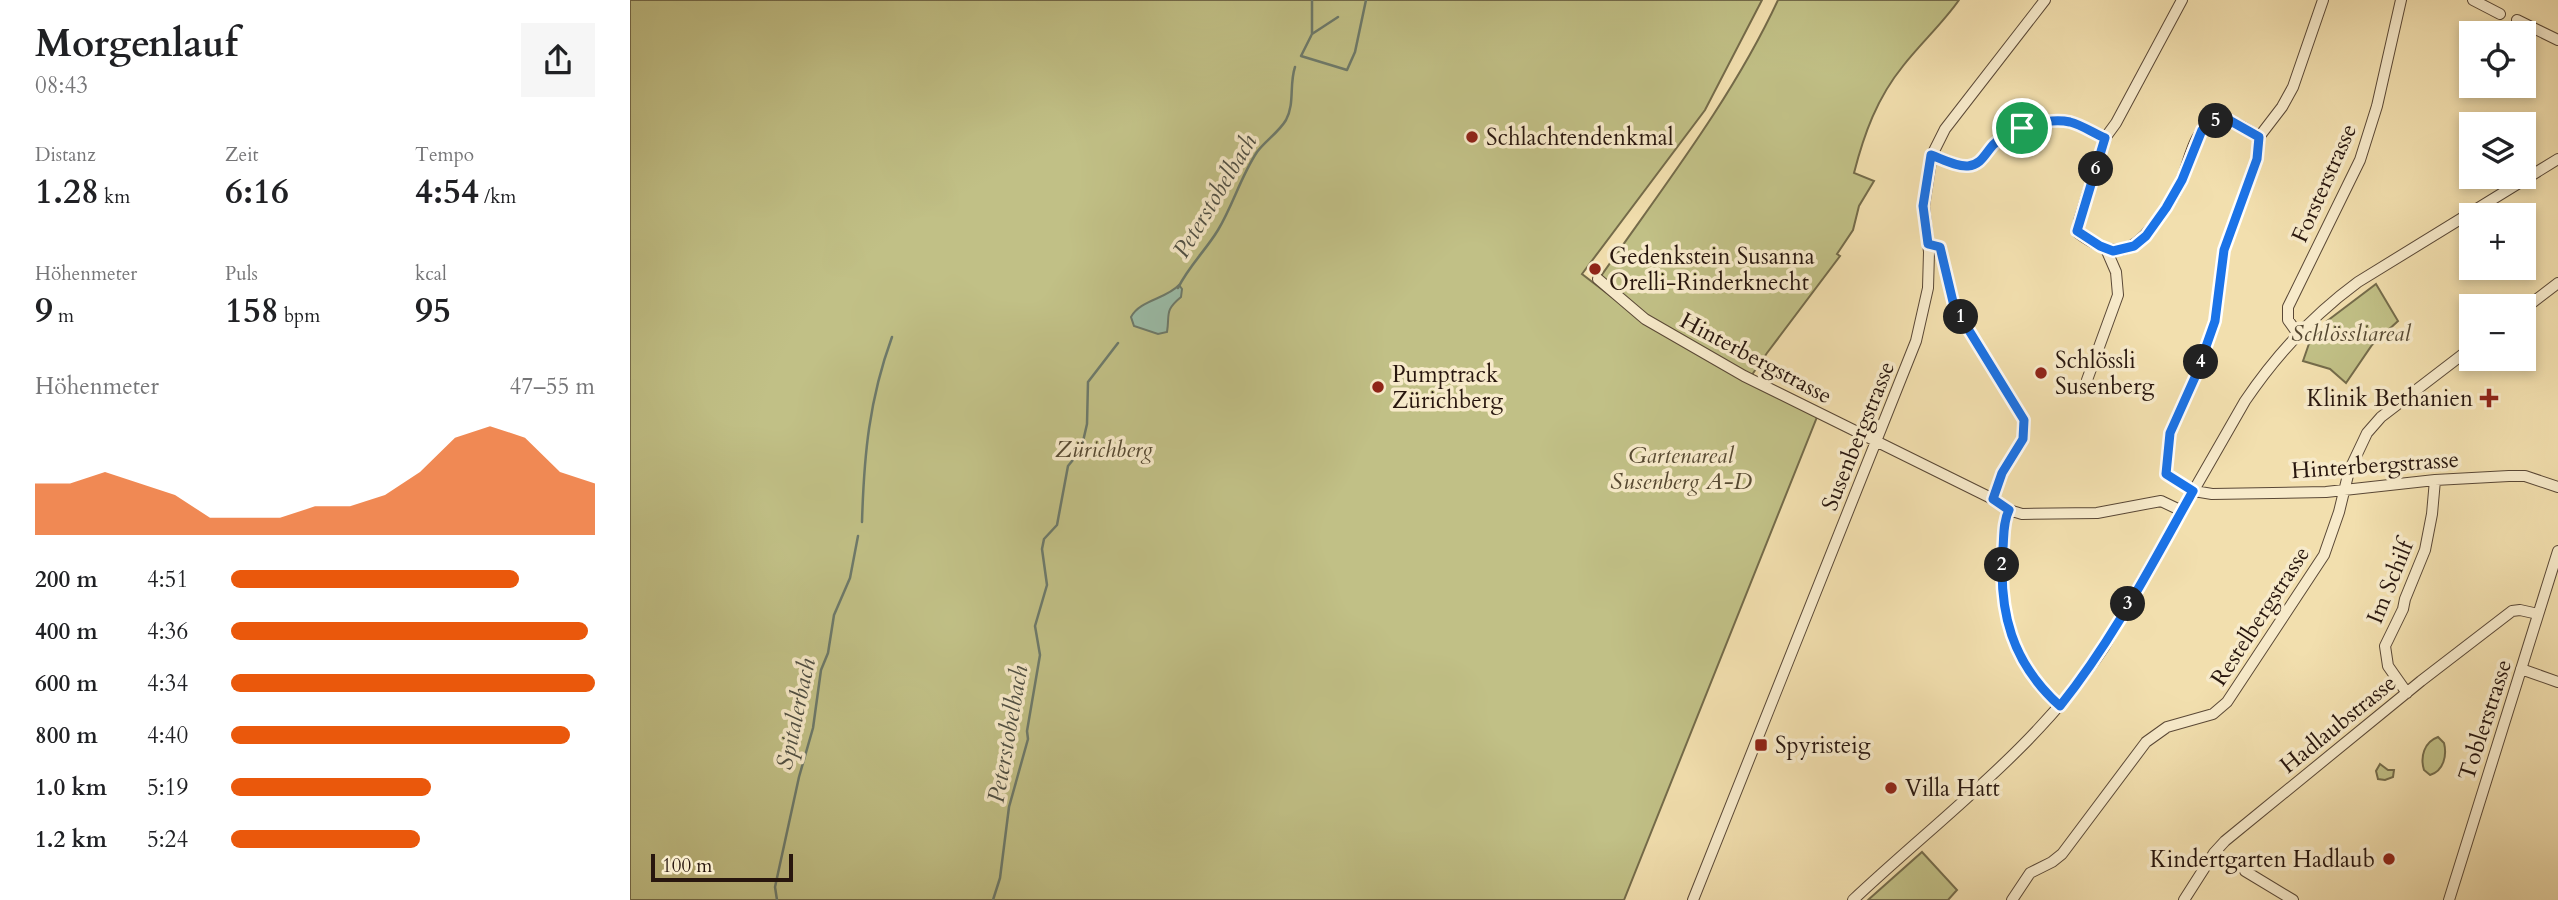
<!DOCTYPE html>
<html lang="de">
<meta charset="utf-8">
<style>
:root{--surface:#fff;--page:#f6f6f6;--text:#202124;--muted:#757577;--accent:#ea580c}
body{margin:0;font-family:Cardo,serif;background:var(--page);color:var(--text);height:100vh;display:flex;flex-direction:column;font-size:26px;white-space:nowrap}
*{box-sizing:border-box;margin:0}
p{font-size:23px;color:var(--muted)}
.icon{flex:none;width:38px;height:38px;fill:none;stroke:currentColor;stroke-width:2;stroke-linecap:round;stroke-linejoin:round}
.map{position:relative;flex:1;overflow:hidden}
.drawer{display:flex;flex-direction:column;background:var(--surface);width:630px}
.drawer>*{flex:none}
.controls{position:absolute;left:1829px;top:21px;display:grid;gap:14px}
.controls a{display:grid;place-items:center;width:77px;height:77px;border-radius:0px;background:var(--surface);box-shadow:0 4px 10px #0003;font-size:35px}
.scale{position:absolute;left:21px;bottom:18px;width:142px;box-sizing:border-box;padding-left:7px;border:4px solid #28160e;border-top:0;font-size:19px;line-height:24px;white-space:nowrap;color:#28160e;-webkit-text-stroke:5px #f7eaca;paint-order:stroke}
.pin{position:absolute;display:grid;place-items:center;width:60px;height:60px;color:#fff;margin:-30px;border:4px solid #fff;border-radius:50%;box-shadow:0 2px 7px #0007}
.km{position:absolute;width:35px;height:35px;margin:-18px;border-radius:50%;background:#222;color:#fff;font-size:19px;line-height:35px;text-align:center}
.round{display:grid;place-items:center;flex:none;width:74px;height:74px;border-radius:0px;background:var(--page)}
.overview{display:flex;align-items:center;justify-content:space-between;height:119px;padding:0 35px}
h1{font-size:38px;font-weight:700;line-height:52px}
.figures{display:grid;grid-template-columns:repeat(3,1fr);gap:10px;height:119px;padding:7px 35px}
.figures div{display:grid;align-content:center}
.figures b{font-size:35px;font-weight:700}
.figures small{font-size:19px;font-weight:400}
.figures p{font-size:19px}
.chart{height:196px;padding:14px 35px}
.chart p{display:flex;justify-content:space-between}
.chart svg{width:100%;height:126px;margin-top:7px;fill:var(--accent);opacity:.7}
ul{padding:0 35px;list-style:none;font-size:23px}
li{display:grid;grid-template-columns:112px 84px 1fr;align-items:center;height:52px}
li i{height:18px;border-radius:9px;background:var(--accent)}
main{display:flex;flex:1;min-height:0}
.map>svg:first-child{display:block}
</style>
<main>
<section class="drawer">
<div class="overview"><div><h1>Morgenlauf</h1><p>08:43</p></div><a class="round"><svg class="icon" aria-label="share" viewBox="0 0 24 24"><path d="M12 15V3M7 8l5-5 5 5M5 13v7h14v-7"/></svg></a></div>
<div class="figures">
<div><p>Distanz</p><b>1.28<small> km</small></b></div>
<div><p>Zeit</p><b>6:16</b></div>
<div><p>Tempo</p><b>4:54<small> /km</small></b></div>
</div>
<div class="figures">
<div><p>Höhenmeter</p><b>9<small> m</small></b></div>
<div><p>Puls</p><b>158<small> bpm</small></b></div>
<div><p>kcal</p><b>95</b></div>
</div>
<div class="chart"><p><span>Höhenmeter</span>47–55 m</p>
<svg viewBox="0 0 160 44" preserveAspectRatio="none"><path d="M0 44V26L10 26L20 22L30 26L40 30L50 38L60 38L70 38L80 34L90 34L100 30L110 22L120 10L130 6L140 10L150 22L160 26V44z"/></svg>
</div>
<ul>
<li><b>200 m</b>4:51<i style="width:79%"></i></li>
<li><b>400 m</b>4:36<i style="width:98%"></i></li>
<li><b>600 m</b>4:34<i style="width:100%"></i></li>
<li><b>800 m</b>4:40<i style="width:93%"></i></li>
<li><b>1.0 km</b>5:19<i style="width:55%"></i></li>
<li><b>1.2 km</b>5:24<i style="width:52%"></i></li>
</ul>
</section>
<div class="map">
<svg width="1928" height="900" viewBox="0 0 1928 900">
<rect width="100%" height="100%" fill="#f2dfae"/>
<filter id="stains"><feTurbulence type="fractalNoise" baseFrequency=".00286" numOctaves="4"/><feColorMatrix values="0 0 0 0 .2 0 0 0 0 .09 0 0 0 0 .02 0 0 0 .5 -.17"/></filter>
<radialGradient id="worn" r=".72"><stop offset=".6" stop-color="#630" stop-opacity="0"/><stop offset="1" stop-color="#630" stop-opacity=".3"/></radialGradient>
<path fill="#c1c086" stroke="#746b4a" stroke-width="2" d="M0,0h1132l-57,110 -123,164 61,47 -42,-45c62,-89 131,-177 177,-276h181c-16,23 -38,43 -56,66 -26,32 -39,68 -49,107l20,8 -15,25 -6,24 -16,24 3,2 -73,97 -20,29 70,35 -193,483h-994z
M1746,284l22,37 -26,24 -26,38 -16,-14 -27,-8 9,-26 7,3 10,-16 -2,-1z
M1808,737l6,6c3,12 0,28 -14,32l-6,-5c-4,-13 0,-28 14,-33z
M1750,764l8,6h6l-1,7 -8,3 -7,-1 -2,-8z
M1292,852l35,38 -9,10h-80z"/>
<path fill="#9bbda9" stroke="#6d7a6b" stroke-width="2" d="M549,285l3,4 -1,8c-17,14 -11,17 -14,35l-9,2 -24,-8 -3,-9c9,-17 35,-18 48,-32z"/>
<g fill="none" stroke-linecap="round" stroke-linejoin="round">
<path stroke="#6d7a6b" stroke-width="2.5" d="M708,17l-26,17 -11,22 46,14 8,-18 11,-52
M682,34v-34
M548,288c10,-21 28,-38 40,-58 15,-25 23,-54 39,-78 8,-11 22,-20 29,-32 9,-17 3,-35 9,-53
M232,522c2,-67 7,-122 30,-185
M147,900l-2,-13 24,-110 14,-49 8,-58 7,-17 6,-38 16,-37 8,-42
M363,900l7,-22 9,-71 19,-68 -1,-8 13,-76 -5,-29 12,-41 -5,-36 2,-10 13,-14 11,-59 13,-16 6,-26 1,-42 30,-39"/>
<defs>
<path id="minor" d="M1552,0l-66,123 -11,15 -26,83 -1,12c37,27 55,21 80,-14 10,-13 20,-28 25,-43 7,-17 11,-48 32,-54 16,-6 31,7 44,15
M1693,0l-30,87 -11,20 -23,30 -2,22 -33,91 -9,71 -19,54 -26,58 -4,41 28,17 18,3 114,-2 109,-12 74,-4h16l33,11
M1843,0l27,14
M1887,20l41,20
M1302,155c11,4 25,12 37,11 12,-1 16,-13 24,-21 16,-16 54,-28 77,-23 12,3 23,11 35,16
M1298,244l12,4 14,58 70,114 -1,19 -21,34 -9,26
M968,279l47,40 99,57 249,123 16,11 13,4 75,-1 64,-12 21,10
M1894,309l34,-26
M1668,334l-10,-14v-13l72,-147 17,-54 24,-106
M1457,380l31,-85 -2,-23 -10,-23
M1379,510c-6,12 -5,26 -6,38 -5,63 9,115 57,158
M1891,669l37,13
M1777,693l-19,-27 -3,-20 18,-37 2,-10 20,-49 7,-36 3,-34
M1615,871l48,29
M1063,900l223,-559 12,-53 1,-36 -5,-46 8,-51 13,-26 100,-129
M1223,900c87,-82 184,-152 251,-253l141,-246c31,-46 68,-86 113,-119l200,-123
M1382,900l18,-27 22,-11 10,-8 84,-112 21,-15 46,-13 14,-12 97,-147 15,-43 10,-41 18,-38 14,-16 90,-69
M1554,900l30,-47 11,-12 196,-160 91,-70 8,-1 18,4
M1819,900l109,-349"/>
</defs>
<use href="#minor" stroke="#5a4836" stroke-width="12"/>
<use href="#minor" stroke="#f7eaca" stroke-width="10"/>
</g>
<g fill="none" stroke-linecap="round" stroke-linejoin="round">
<defs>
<path id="route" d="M1599,120l30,17 -2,22 -33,91 -9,71 -19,54 -26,58 -4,41 27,17c-41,73 -80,149 -133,215 -48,-43 -62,-94 -57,-158 1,-12 0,-26 6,-38l-16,-11 9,-26 21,-34 1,-19 -70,-114 -14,-59 -12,-3 -5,-38 8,-51c11,4 26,12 37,11 13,-1 17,-12 25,-21 16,-16 54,-28 77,-23 12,3 23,11 35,16l-28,93 23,15 13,5 21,-5 12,-10 20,-28 16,-28 20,-50 14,-9z"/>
</defs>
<use href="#route" stroke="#fff" stroke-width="14"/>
<use href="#route" stroke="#1a73e8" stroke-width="9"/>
</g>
<g fill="#8f2418" stroke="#f7eaca" stroke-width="2.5">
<circle cx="842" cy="137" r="7"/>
<circle cx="965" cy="269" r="7"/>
<circle cx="1411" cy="373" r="7"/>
<circle cx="748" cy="387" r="7"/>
<path d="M1855.5 387.5h7v7h7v7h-7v7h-7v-7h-7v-7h7z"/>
<rect x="1124" y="738" width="14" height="14" rx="3.5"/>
<circle cx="1261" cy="788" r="7"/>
<circle cx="1759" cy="859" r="7"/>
</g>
<g text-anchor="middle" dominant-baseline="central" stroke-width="7" stroke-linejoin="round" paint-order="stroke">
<g font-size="23" fill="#28160e" stroke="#f7eaca" text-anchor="start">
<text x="856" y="137">Schlachtendenkmal</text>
<text x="979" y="256">Gedenkstein Susanna<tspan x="979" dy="26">Orelli-Rinderknecht</tspan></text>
<text x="1425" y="360">Schlössli<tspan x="1425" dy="26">Susenberg</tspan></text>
<text x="762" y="374">Pumptrack<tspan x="762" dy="26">Zürichberg</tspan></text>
<text x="1843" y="398" text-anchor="end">Klinik Bethanien</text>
<text x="1145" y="745">Spyristeig</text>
<text x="1275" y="788">Villa Hatt</text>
<text x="1745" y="859" text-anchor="end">Kindertgarten Hadlaub</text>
</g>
<g font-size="23" fill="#28160e" stroke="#f7eaca">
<text transform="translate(1694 183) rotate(-66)">Forsterstrasse</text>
<text transform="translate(1126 358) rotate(28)">Hinterbergstrasse</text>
<text transform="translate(1228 436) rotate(-68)">Susenbergstrasse</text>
<text transform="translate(1745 465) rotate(-4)">Hinterbergstrasse</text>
<text transform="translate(1760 582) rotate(-68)">Im Schilf</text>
<text transform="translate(1630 616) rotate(-57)">Restelbergstrasse</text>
<text transform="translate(1855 720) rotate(-72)">Toblerstrasse</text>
<text transform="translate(1708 724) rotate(-39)">Hadlaubstrasse</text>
</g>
<g font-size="23" font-style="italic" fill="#564932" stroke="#f7eaca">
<text x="1721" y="333">Schlössliareal</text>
<text x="474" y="449">Zürichberg</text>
<text x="1051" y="455">Gartenareal<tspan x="1051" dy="26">Susenberg A-D</tspan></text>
</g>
<g font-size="24" font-style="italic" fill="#505044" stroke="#f7eaca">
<text transform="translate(585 196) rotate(-59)">Peterstobelbach</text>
<text transform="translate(166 714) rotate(-78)">Spitalerbach</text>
<text transform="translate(378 734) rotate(-80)">Peterstobelbach</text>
</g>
</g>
<rect width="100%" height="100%" filter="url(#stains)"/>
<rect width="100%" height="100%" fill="url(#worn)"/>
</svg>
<div class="controls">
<a><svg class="icon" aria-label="locate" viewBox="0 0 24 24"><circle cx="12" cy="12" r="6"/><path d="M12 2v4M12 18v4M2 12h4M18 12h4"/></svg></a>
<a><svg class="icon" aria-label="layers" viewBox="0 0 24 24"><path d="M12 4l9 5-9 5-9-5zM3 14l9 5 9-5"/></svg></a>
<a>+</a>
<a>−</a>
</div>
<div class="scale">100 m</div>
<div class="pin" style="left:1392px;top:128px;background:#1e9e55"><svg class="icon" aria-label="arrive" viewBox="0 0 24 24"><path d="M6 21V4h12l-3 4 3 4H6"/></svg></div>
<b class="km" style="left:1331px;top:317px">1</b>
<b class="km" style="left:1372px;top:565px">2</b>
<b class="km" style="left:1498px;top:604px">3</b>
<b class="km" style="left:1571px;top:362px">4</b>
<b class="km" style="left:1586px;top:121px">5</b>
<b class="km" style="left:1466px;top:169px">6</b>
</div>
</main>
